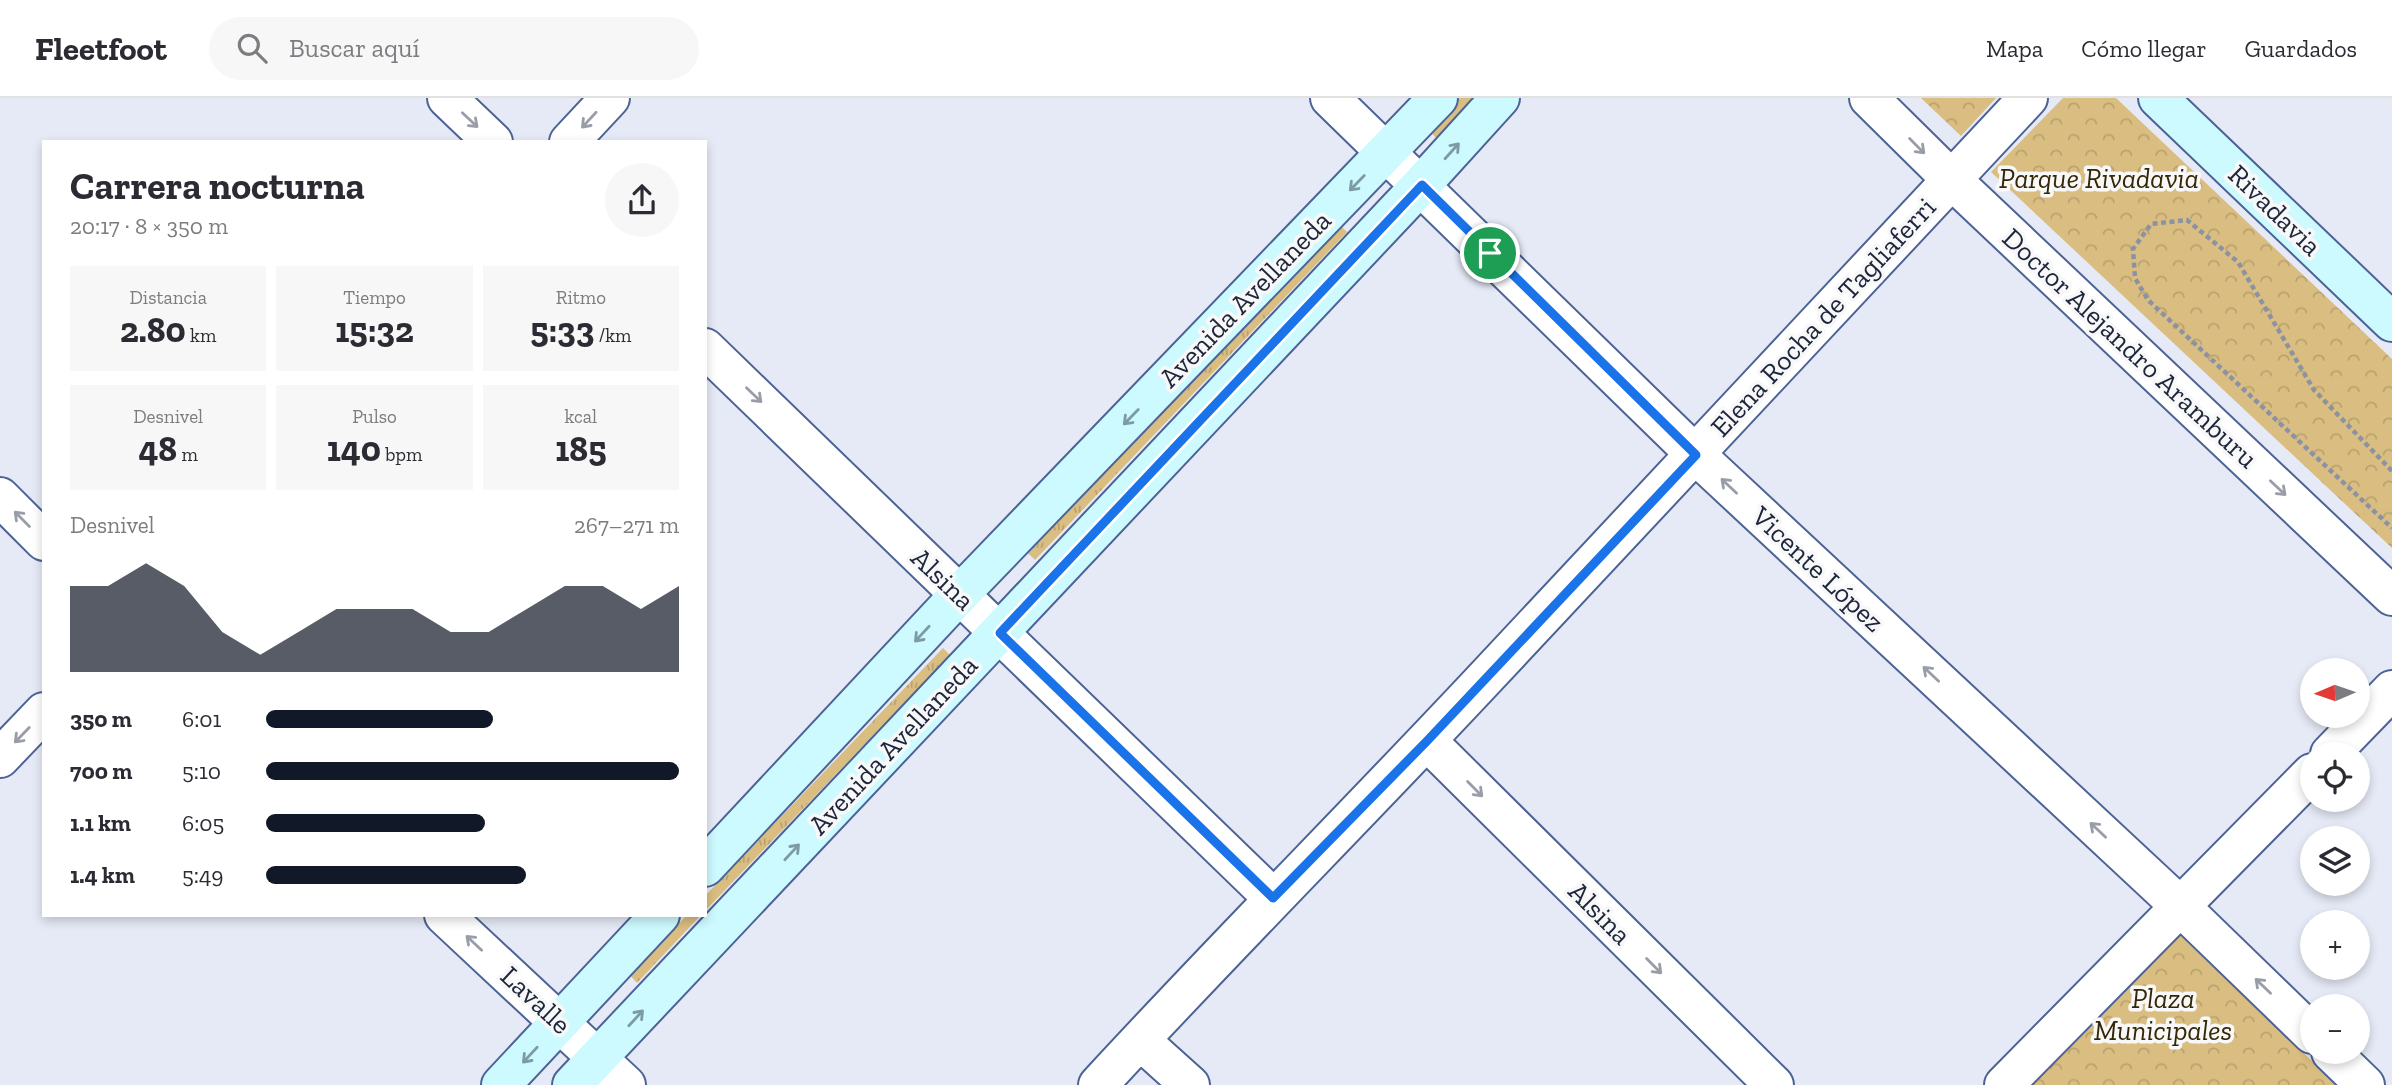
<!DOCTYPE html>
<html lang="es">
<meta charset="utf-8">
<style>
:root{--surface:#fff;--page:#f7f7f7;--text:#2b2b33;--muted:#7c7c81;--line:#e1e1e2;--accent:#111827}
body{margin:0;font-family:"Zilla Slab",serif;background:var(--page);color:var(--text);height:100vh;display:flex;flex-direction:column;font-size:26px;white-space:nowrap}
*{box-sizing:border-box;margin:0}
p{font-size:23px;color:var(--muted)}
.icon{flex:none;width:38px;height:38px;fill:none;stroke:currentColor;stroke-width:2;stroke-linecap:round;stroke-linejoin:round}
.map{position:relative;flex:1;overflow:hidden}
.side{position:absolute;left:42px;top:42px;width:665px;height:777px;display:flex;flex-direction:column;background:var(--surface);border-radius:0px;box-shadow:0 4px 10px #0003}
.side>*{flex:none}
.needle{width:46px;rotate:268deg}
.tools{position:absolute;left:2300px;top:560px;display:grid;gap:14px}
.tools a{display:grid;place-items:center;width:70px;height:70px;border-radius:50%;background:var(--surface);box-shadow:0 4px 10px #0003;font-size:35px}
.pin{position:absolute;display:grid;place-items:center;width:60px;height:60px;color:#fff;margin:-30px;border:4px solid #fff;border-radius:50%;box-shadow:0 2px 7px #0007}
.round{display:grid;place-items:center;flex:none;width:74px;height:74px;border-radius:37px;background:var(--page)}
.head{display:flex;align-items:center;justify-content:space-between;height:119px;padding:0 28px}
h1{font-size:38px;font-weight:800;line-height:52px}
.metrics{display:grid;grid-template-columns:repeat(3,1fr);gap:10px;height:119px;padding:7px 28px}
.metrics div{display:grid;align-content:center;border-radius:0px;background:var(--page);text-align:center}
.metrics b{font-size:35px;font-weight:800}
.metrics small{font-size:19px;font-weight:400}
.metrics p{font-size:19px}
.chart{height:196px;padding:14px 28px}
.chart p{display:flex;justify-content:space-between}
.chart svg{width:100%;height:126px;margin-top:7px;fill:var(--accent);opacity:.7}
ul{padding:0 28px;list-style:none;font-size:23px}
li{display:grid;grid-template-columns:112px 84px 1fr;align-items:center;height:52px}
li i{height:18px;border-radius:9px;background:var(--accent)}
header{display:flex;align-items:center;gap:42px;box-sizing:border-box;height:98px;padding:0 35px;background:var(--surface);border-bottom:2px solid var(--line)}
header strong{font-size:33px}
nav{display:flex;gap:38px;margin-inline-start:auto;font-size:24px}
.search{width:490px;height:63px;background:var(--page);display:flex;align-items:center;gap:18px;box-sizing:border-box;padding:0 24px;border-radius:38px;color:var(--muted);font-size:26px}
.map>svg:first-child{display:block}
</style>
<header>
<strong>Fleetfoot</strong>
<div class="search"><svg class="icon" aria-label="search" viewBox="0 0 24 24"><circle cx="10" cy="10" r="6"/><path d="M15 15l6 6"/></svg>Buscar aquí</div>
<nav><a>Mapa</a><a>Cómo llegar</a><a>Guardados</a></nav>
</header>
<div class="map">
<svg width="2392" height="987" viewBox="0 0 2392 987">
<defs>
<pattern id="grass-tufts" width="24" height="20" patternUnits="userSpaceOnUse" patternTransform="scale(1.75)"><rect width="24" height="20" fill="#dabd80"/><path d="M3 7l-1-3M5 7V3M7 7l1-3M15 17l-1-3M17 17v-4M19 17l1-3" fill="none" stroke="#baa270"/></pattern>
<pattern id="forest-crowns" width="20" height="18" patternUnits="userSpaceOnUse" patternTransform="scale(1.75)"><rect width="20" height="18" fill="#dabd80"/><path d="M2 6a3 3 0 1 1 6 0M12 15a3 3 0 1 1 6 0" fill="none" stroke="#baa270"/></pattern>
</defs>
<rect width="100%" height="100%" fill="#e5eaf6"/>
<path fill="url(#grass-tufts)" d="M1460,0h14l-38,40 -7,-8z
M1340,127l7,7 -312,328 -7,-7z
M943,550l7,7 -245,256v-15z
M687,817h14l-64,68 -7,-8z"/>
<path fill="url(#forest-crowns)" d="M1921,0h75l-35,38z
M2063,0h53l276,261v189l-401,-376z
M2161,814l175,173h-338z"/>
<g fill="none" stroke-linecap="round" stroke-linejoin="round">
<defs>
<path id="street" d="M447,0l46,44
M1330,0l366,357 485,452 131,127
M1869,0l82,81 441,417
M569,44l41,-44
M705,250l568,550
M0,399l44,44
M1427,643l347,344
M2330,656l62,-64
M0,660l44,-46
M444,817l182,170
M1140,942l50,45
M2331,954l34,33
M1098,987c128,-139 261,-272 390,-410 181,-191 359,-386 540,-577
M2004,987l308,-312"/>
<path id="secondary" d="M2158,0l234,224
M705,769l254,-272 479,-497
M501,987l159,-170
M572,987l849,-900 79,-87"/>
</defs>
<use href="#street" stroke="#4d6396" stroke-width="42"/>
<use href="#secondary" stroke="#4d6396" stroke-width="42"/>
<path stroke="#8b92a2" stroke-width="4.5" stroke-dasharray="5 3.5" stroke-linecap="butt" d="M2392,373l-78,-81 -76,-128 -51,-42 -36,4 -18,25 2,29 13,22 244,228"/>
<use href="#street" stroke="#fff" stroke-width="38"/>
<use href="#secondary" stroke="#cdfaff" stroke-width="38"/>
</g>
<defs><path id="oneway-shaft" d="M-6 0H5M1.5-3L5.5 0L1.5 3" fill="none" stroke-width="1.6" stroke-linecap="round" stroke-linejoin="round" transform="scale(1.75)"/></defs>
<g stroke="#999da7">
<use href="#oneway-shaft" transform="translate(470 22) rotate(43)"/>
<use href="#oneway-shaft" transform="translate(589 22) rotate(133)"/>
<use href="#oneway-shaft" transform="translate(1917 48) rotate(45)"/>
<use href="#oneway-shaft" transform="translate(754 297) rotate(44)"/>
<use href="#oneway-shaft" transform="translate(1729 388) rotate(-137)"/>
<use href="#oneway-shaft" transform="translate(2278 390) rotate(43)"/>
<use href="#oneway-shaft" transform="translate(22 421) rotate(-135)"/>
<use href="#oneway-shaft" transform="translate(1931 576) rotate(-137)"/>
<use href="#oneway-shaft" transform="translate(22 637) rotate(134)"/>
<use href="#oneway-shaft" transform="translate(1475 691) rotate(45)"/>
<use href="#oneway-shaft" transform="translate(2098 732) rotate(-137)"/>
<use href="#oneway-shaft" transform="translate(474 845) rotate(-137)"/>
<use href="#oneway-shaft" transform="translate(1654 868) rotate(45)"/>
<use href="#oneway-shaft" transform="translate(2263 888) rotate(-136)"/>
</g>
<g stroke="#7d9aa7">
<use href="#oneway-shaft" transform="translate(1452 53) rotate(-48)"/>
<use href="#oneway-shaft" transform="translate(1357 85) rotate(134)"/>
<use href="#oneway-shaft" transform="translate(1131 319) rotate(134)"/>
<use href="#oneway-shaft" transform="translate(922 536) rotate(133)"/>
<use href="#oneway-shaft" transform="translate(792 754) rotate(-47)"/>
<use href="#oneway-shaft" transform="translate(636 920) rotate(-47)"/>
<use href="#oneway-shaft" transform="translate(530 957) rotate(133)"/>
</g>
<g fill="none" stroke-linecap="round" stroke-linejoin="round">
<defs>
<path id="route" d="M1422,87l274,270 -269,286 -154,157 -273,-265z"/>
</defs>
<use href="#route" stroke="#fff" stroke-width="14"/>
<use href="#route" stroke="#1a73e8" stroke-width="9"/>
</g>
<g text-anchor="middle" dominant-baseline="central" stroke-width="7" stroke-linejoin="round" paint-order="stroke">
<g font-size="28" font-style="italic" fill="#352706" stroke="#f8f8f8">
<text x="2099" y="80">Parque Rivadavia</text>
<text x="2163" y="900">Plaza<tspan x="2163" dy="32">Municipales</tspan></text>
</g>
<g font-size="28" fill="#1c253b" stroke="#f8f8f8">
<text transform="translate(2275 112) rotate(44)">Rivadavia</text>
<text transform="translate(1245 201) rotate(-46)">Avenida Avellaneda</text>
<text transform="translate(1823 219) rotate(-47)">Elena Rocha de Tagliaferri</text>
<text transform="translate(2130 250) rotate(43)">Doctor Alejandro Aramburu</text>
<text transform="translate(1818 471) rotate(43)">Vicente López</text>
<text transform="translate(943 481) rotate(44)">Alsina</text>
<text transform="translate(893 647) rotate(-47)">Avenida Avellaneda</text>
<text transform="translate(1600 815) rotate(45)">Alsina</text>
<text transform="translate(536 902) rotate(43)">Lavalle</text>
</g>
</g>
</svg>
<div class="tools">
<a><svg class="needle" viewBox="-14 -14 28 28"><path d="M0-13l5 13h-10z" fill="#e53935"/><path d="M0 13l5-13h-10z" fill="#7c7c81"/></svg></a>
<a><svg class="icon" aria-label="locate" viewBox="0 0 24 24"><circle cx="12" cy="12" r="6"/><path d="M12 2v4M12 18v4M2 12h4M18 12h4"/></svg></a>
<a><svg class="icon" aria-label="layers" viewBox="0 0 24 24"><path d="M12 4l9 5-9 5-9-5zM3 14l9 5 9-5"/></svg></a>
<a>+</a>
<a>−</a>
</div>
<div class="pin" style="left:1490px;top:155px;background:#1e9e55"><svg class="icon" aria-label="arrive" viewBox="0 0 24 24"><path d="M6 21V4h12l-3 4 3 4H6"/></svg></div>
<section class="side">
<div class="head"><div><h1>Carrera nocturna</h1><p>20:17 · 8 × 350 m</p></div><a class="round"><svg class="icon" aria-label="share" viewBox="0 0 24 24"><path d="M12 15V3M7 8l5-5 5 5M5 13v7h14v-7"/></svg></a></div>
<div class="metrics">
<div><p>Distancia</p><b>2.80<small> km</small></b></div>
<div><p>Tiempo</p><b>15:32</b></div>
<div><p>Ritmo</p><b>5:33<small> /km</small></b></div>
</div>
<div class="metrics">
<div><p>Desnivel</p><b>48<small> m</small></b></div>
<div><p>Pulso</p><b>140<small> bpm</small></b></div>
<div><p>kcal</p><b>185</b></div>
</div>
<div class="chart"><p><span>Desnivel</span>267–271 m</p>
<svg viewBox="0 0 160 44" preserveAspectRatio="none"><path d="M0 44V14L10 14L20 6L30 14L40 30L50 38L60 30L70 22L80 22L90 22L100 30L110 30L120 22L130 14L140 14L150 22L160 14V44z"/></svg>
</div>
<ul>
<li><b>350 m</b>6:01<i style="width:55%"></i></li>
<li><b>700 m</b>5:10<i style="width:100%"></i></li>
<li><b>1.1 km</b>6:05<i style="width:53%"></i></li>
<li><b>1.4 km</b>5:49<i style="width:63%"></i></li>
</ul>
</section>
</div>
